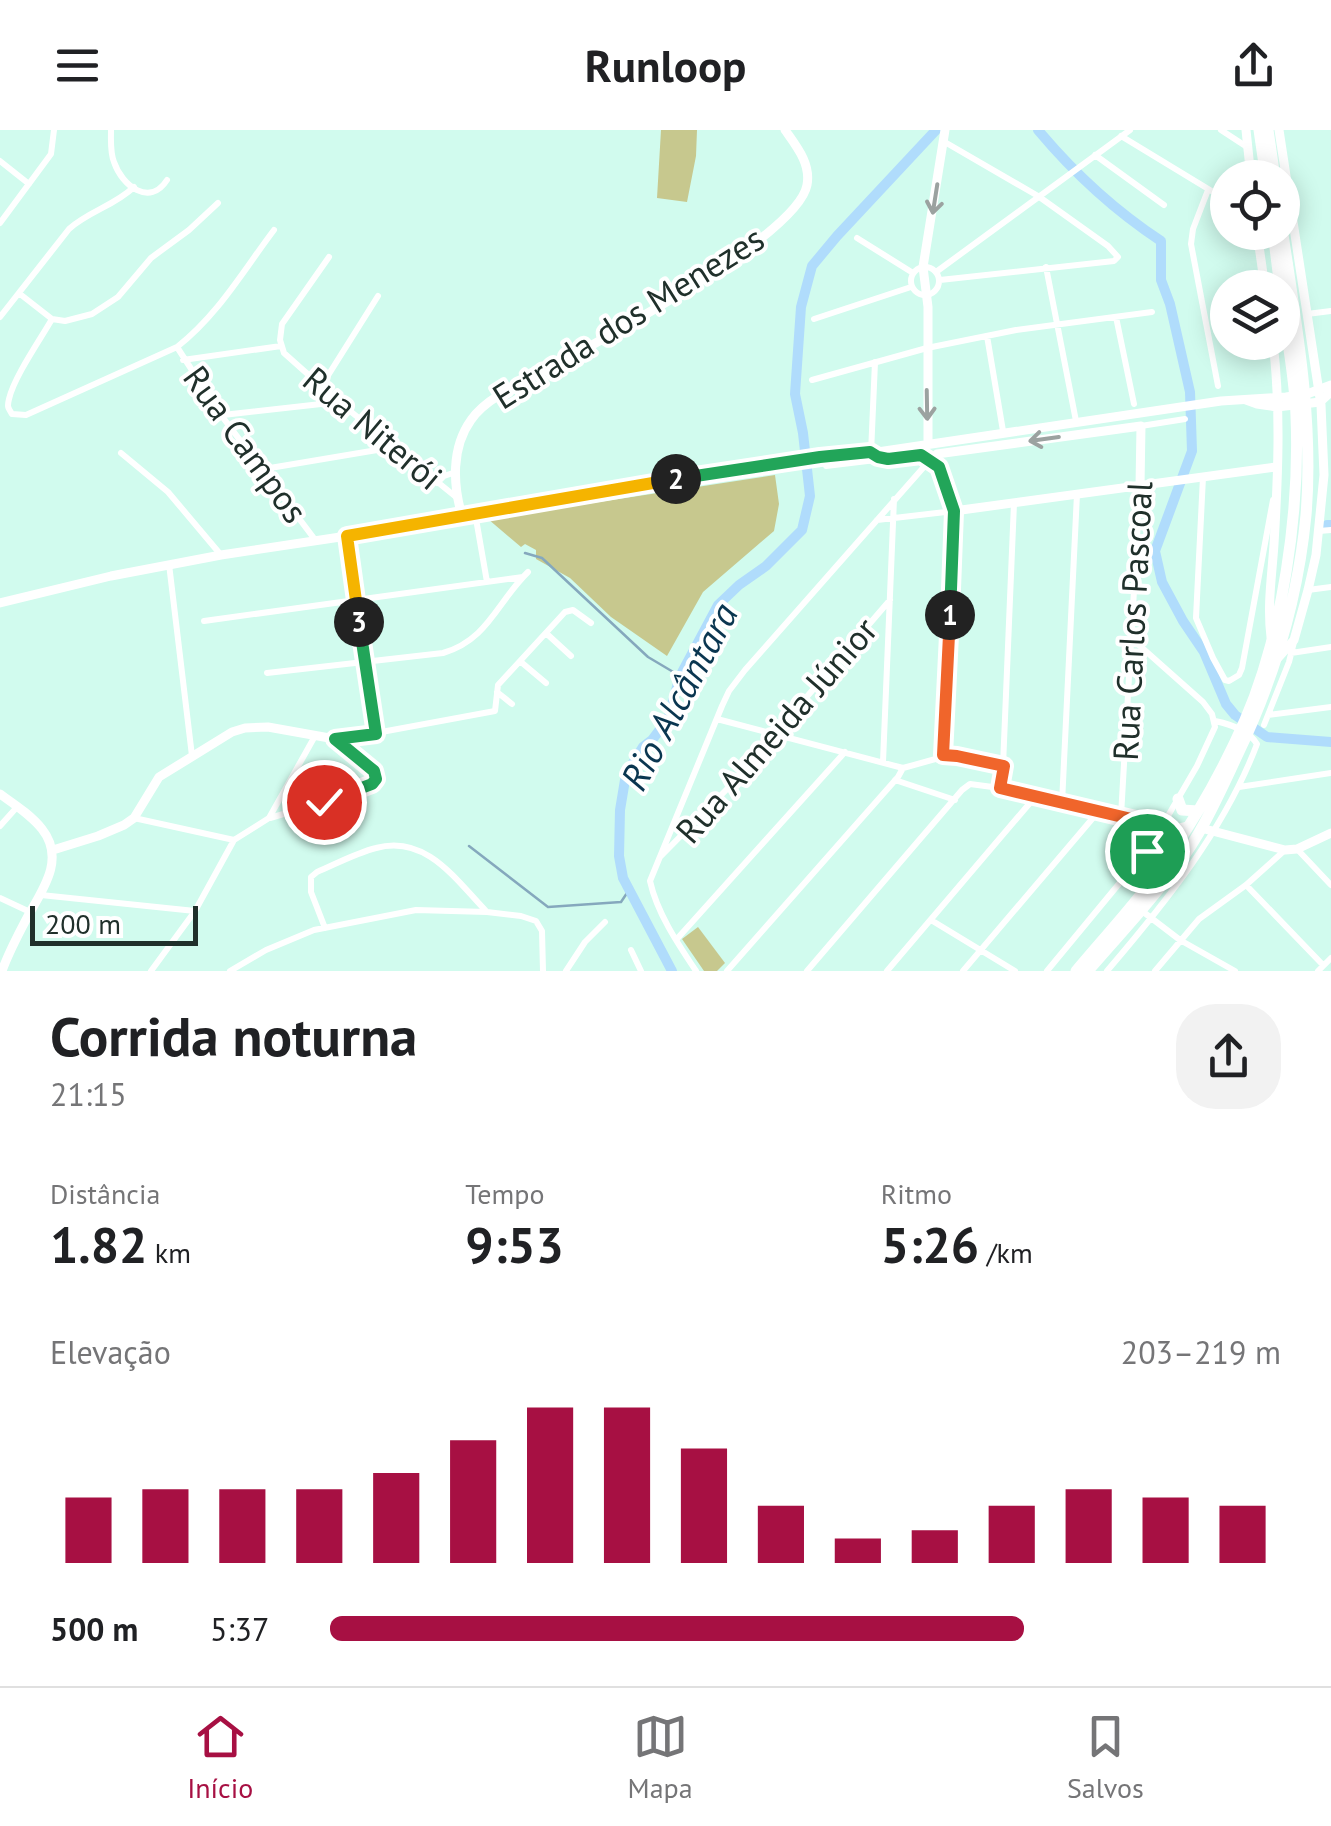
<!DOCTYPE html>
<html lang="pt">
<meta charset="utf-8">
<style>
:root{--surface:#fff;--page:#f2f2f2;--text:#202124;--muted:#757577;--line:#e0e0e0;--accent:#a71043}
body{margin:0;font-family:"PT Sans",sans-serif;background:var(--page);color:var(--text);height:100vh;display:flex;flex-direction:column;font-size:38px;white-space:nowrap}
*{box-sizing:border-box;margin:0}
p{font-size:32px;color:var(--muted)}
.icon{flex:none;width:55px;height:55px;fill:none;stroke:currentColor;stroke-width:2;stroke-linecap:round;stroke-linejoin:round}
.map{position:relative;height:841px;overflow:hidden}
.details{display:flex;flex-direction:column;background:var(--surface);flex:1}
.details>*{flex:none}
.controls{position:absolute;left:1210px;top:30px;display:grid;gap:20px}
.controls a{display:grid;place-items:center;width:90px;height:90px;border-radius:50%;background:var(--surface);box-shadow:0 5px 25px #0003;font-size:50px}
.scale{position:absolute;left:30px;bottom:25px;width:168px;box-sizing:border-box;padding-left:10px;border:5px solid #20302b;border-top:0;font-size:28px;line-height:35px;white-space:nowrap;color:#20302b;-webkit-text-stroke:8px #fff;paint-order:stroke}
.pin{position:absolute;display:grid;place-items:center;width:85px;height:85px;color:#fff;margin:-42px;border:5px solid #fff;border-radius:50%;box-shadow:0 2px 10px #0007}
.km{position:absolute;width:50px;height:50px;margin:-25px;border-radius:50%;background:#222;color:#fff;font-size:28px;line-height:50px;text-align:center}
.round{display:grid;place-items:center;flex:none;width:105px;height:105px;border-radius:40px;background:var(--page)}
.summary{display:flex;align-items:center;justify-content:space-between;height:170px;padding:0 50px}
h1{font-size:55px;font-weight:700;line-height:75px}
.stats{display:grid;grid-template-columns:repeat(3,1fr);gap:15px;height:170px;padding:10px 50px}
.stats div{display:grid;align-content:center}
.stats b{font-size:50px;font-weight:700}
.stats small{font-size:28px;font-weight:400}
.stats p{font-size:28px}
.chart{height:280px;padding:20px 50px}
.chart p{display:flex;justify-content:space-between}
.chart svg{width:100%;height:180px;margin-top:10px;stroke:var(--accent);stroke-width:6}
ul{padding:0 50px;list-style:none;font-size:32px}
li{display:grid;grid-template-columns:160px 120px 1fr;align-items:center;height:75px}
li i{height:25px;border-radius:12px;background:var(--accent)}
header{display:flex;justify-content:space-between;align-items:center;height:130px;padding:0 50px;background:var(--surface);font-size:45px;font-weight:700}
.dock{display:flex;justify-content:space-around;align-items:center;height:140px;border-top:2px solid var(--line);background:var(--surface);font-size:28px;color:var(--muted)}
.dock a{display:grid;justify-items:center;gap:5px}
.dock .selected{color:var(--accent)}
.map>svg:first-child{display:block}
</style>
<header><svg class="icon" aria-label="menu" viewBox="0 0 24 24"><path d="M4 6h16M4 12h16M4 18h16"/></svg>Runloop<svg class="icon" aria-label="share" viewBox="0 0 24 24"><path d="M12 15V3M7 8l5-5 5 5M5 13v7h14v-7"/></svg></header>
<div class="map">
<svg width="1331" height="841" viewBox="0 0 1331 841">
<rect width="100%" height="100%" fill="#d1fbee"/>
<path fill="#c7c88e" d="M661,0h36l-1,26 -9,46 -30,-4z
M775,345l4,29 -5,27 -71,61 -36,64 -56,-39 -41,-39 -34,-19v-9l-11,-6 -4,3 -33,-28z
M698,797l27,36 -8,8h-13l-22,-32z"/>
<g fill="none" stroke-linecap="round" stroke-linejoin="round">
<path stroke="#85a8bd" stroke-width="2.5" d="M525,423l17,5 106,99 32,19
M469,716l79,61 73,-5 8,-12"/>
<path stroke="#b0dcfc" stroke-width="10" d="M1038,0c36,43 76,80 123,111v39l9,24 20,88 2,59 -37,100 7,31 21,39 21,31 22,52 9,11 32,22 64,5
M1327,395h4
M672,841l-49,-93 -4,-22 1,-46 6,-36 17,-27 9,-7 16,-21 12,-43 38,-71 21,-20 27,-19 36,-36 8,-34 -7,-63 -8,-39 6,-87 11,-41 25,-30 99,-106"/>
<path stroke="#fff" stroke-width="6" d="M111,0c0,11 -1,22 3,32 8,24 36,45 53,18
M1221,0l26,17
M1121,6l107,65
M1095,25l69,50
M0,31l29,23
M1208,60l-15,39 -2,15 27,142
M0,93l51,-69 3,-24
M857,108l56,35
M329,127l-47,67 -2,16 4,13 55,49 117,95
M911 151a14 14 0 1 1 28 0a14 14 0 1 1-28 0Z
M1046,137l30,154
M936,142l194,-142
M940,150l174,-19 4,-4 -10,-11 -70,-50 -95,-55
M20,164l32,25 13,2 27,-7 26,-17 33,-39 38,-28 29,-27
M1307,184l24,-3
M0,187l69,-88c20,-18 45,-23 65,-42
M1116,187l18,87
M52,189c-12,21 -38,58 -43,80 -2,8 -1,9 3,15l14,1 151,-68c41,-32 66,-76 97,-117
M814,189l97,-32
M987,206l16,95
M177,217l44,68 95,126
M183,230l98,-14
M812,250l115,-32 89,-18 136,-18
M322,255l56,-89
M223,285l116,-13
M1141,296l44,-7
M121,323l47,39 53,63
M871,323l4,-91
M826,336l58,-7
M264,339l131,-22
M1203,347l-7,141 17,40 12,22 4,1 10,-6 3,-7 31,-168
M437,353l7,-7 12,-4
M475,383l12,69
M877,390l77,-9 -11,244
M1319,401l12,-1
M169,434l23,192
M1308,460l23,-3
M204,491l319,-44
M547,504l24,22
M1291,523l40,-6
M521,532l25,21
M267,543l176,-20c45,-13 54,-51 85,-81
M497,562l15,12
M1268,585l63,-8
M717,589l186,49 47,-13 53,11
M1264,595l25,-63 5,-20
M376,603l119,-22 3,-26 67,-73 8,-2 18,13
M883,632l11,-263
M895,650l60,20
M1239,657l92,-14
M1000,658l3,-22 11,-263
M1062,673l15,-309
M1121,686l19,-330
M134,688l100,22
M270,688l54,-16 51,-20 2,-6 -3,-5 -38,-31
M0,696l17,-19
M1297,719l34,36
M660,727l70,-71 160,-186
M1246,755l77,80
M41,765l154,16
M0,768l30,14
M1142,781l38,29 55,31
M931,790l84,51
M325,798l-14,-36v-15l6,-5c19,-8 39,-19 59,-24 50,-14 80,32 110,63
M676,810l169,-188
M631,820l10,21
M151,841l44,-60 39,-71 35,-22 46,-82
M230,841l36,-21 48,-20 102,-20 71,2 34,4 15,5 6,10 1,40
M566,841l19,-29 20,-20
M696,841c-18,-27 -39,-58 -46,-90l72,-175 7,-15 16,-21 185,-210
M727,841l171,-194 5,-9
M807,841l155,-181 8,-6 30,4 161,38 16,1 13,-3
M887,841l148,-174
M963,841l135,-159
M1047,841l104,-126 46,-79 18,-39 -3,-13 -9,-12 -72,-64
M1107,841c59,-69 118,-142 150,-227 -8,-13 -27,-20 -42,-23
M1155,841l44,-52 47,-34 39,-35
M1318,841l13,-13"/>
<path stroke="#fff" stroke-width="9" d="M1277,277l43,-5 11,-10
M928,314v-137l-5,-40 22,-137
M873,324l15,5 33,-4 18,12
M937,324l17,57 322,-44
M937,324l204,-28 -1,60
M462,386c-9,-31 -11,-68 9,-96 16,-24 57,-40 83,-54 49,-27 244,-131 253,-181 4,-21 -10,-38 -22,-55
M0,473l111,-27 110,-21 126,-19 271,-48 203,-31 50,-4 350,-52 65,-4 21,-3 24,-9
M0,664c14,10 31,21 42,35 23,29 2,59 -13,85 -10,19 -20,37 -27,57
M1201,698l84,22 12,-1 34,-16
M53,720l45,-14 26,-11 10,-7 25,-41 73,-45 13,-4 23,-1 67,12 41,-6 -29,-197"/>
<path stroke="#fff" stroke-width="9" d="M1246,0l5,48
M1257,102l8,56
M1246,270l11,4 20,3
M1271,507c-4,-32 1,-62 3,-93 4,-67 7,-135 -1,-202
M1277,529l17,-19 14,-50 8,-35 8,-80 -3,-70 -42,-275"/>
<path stroke="#fff" stroke-width="11" d="M1259,0l7,48
M1268,0l7,48
M1273,102l7,56
M1178,669l4,11 16,1
M1156,708l5,5 4,18
M1076,841c31,-37 64,-72 91,-112 30,-43 57,-91 78,-139 38,-88 55,-208 51,-304 -1,-38 -9,-76 -14,-113
M1088,841c29,-34 61,-67 88,-104 26,-33 44,-75 62,-113 36,-75 60,-155 68,-239 8,-95 -10,-193 -24,-287"/>
</g>
<defs><path id="oneway-shaft" d="M-6 0H5M1.5-3L5.5 0L1.5 3" fill="none" stroke-width="1.6" stroke-linecap="round" stroke-linejoin="round" transform="scale(2.5)"/></defs>
<g stroke="#9ba2a0">
<use href="#oneway-shaft" transform="translate(935 69) rotate(99)"/>
<use href="#oneway-shaft" transform="translate(927 275) rotate(89)"/>
<use href="#oneway-shaft" transform="translate(1044 309) rotate(172)"/>
</g>
<g fill="none" stroke-linecap="round" stroke-linejoin="round">
<defs>
<path id="split-1" d="M950,485l-7,140 14,1 47,10 -4,22 161,38 -14,25"/>
<path id="split-2" d="M676,349l144,-22 50,-5 8,5 10,2 33,-4 18,12 15,44 -4,104"/>
<path id="split-3" d="M359,492l-12,-86 329,-57"/>
<path id="split-4" d="M324,672l48,-18 4,-5 -2,-8 -39,-32 41,-5 -17,-112"/>
</defs>
<use href="#split-1" stroke="#fff" stroke-width="20"/>
<use href="#split-2" stroke="#fff" stroke-width="20"/>
<use href="#split-3" stroke="#fff" stroke-width="20"/>
<use href="#split-4" stroke="#fff" stroke-width="20"/>
<use href="#split-1" stroke="#f0652b" stroke-width="12"/>
<use href="#split-2" stroke="#22a559" stroke-width="12"/>
<use href="#split-3" stroke="#f5b400" stroke-width="12"/>
<use href="#split-4" stroke="#22a559" stroke-width="12"/>
</g>
<g text-anchor="middle" dominant-baseline="central" stroke-width="8" stroke-linejoin="round" paint-order="stroke">
<g font-size="35" fill="#20302b" stroke="#fff">
<text transform="translate(628 187) rotate(-32)">Estrada dos Menezes</text>
<text transform="translate(373 298) rotate(40)">Rua Niterói</text>
<text transform="translate(246 314) rotate(54)">Rua Campos</text>
<text transform="translate(1132 491) rotate(-87)">Rua Carlos Pascoal</text>
<text transform="translate(776 600) rotate(-49)">Rua Almeida Júnior</text>
</g>
<g font-size="38" font-style="italic" fill="#0a3650" stroke="#fff">
<text transform="translate(678 566) rotate(-62)">Rio Alcântara</text>
</g>
</g>
</svg>
<div class="controls">
<a><svg class="icon" aria-label="locate" viewBox="0 0 24 24"><circle cx="12" cy="12" r="6"/><path d="M12 2v4M12 18v4M2 12h4M18 12h4"/></svg></a>
<a><svg class="icon" aria-label="layers" viewBox="0 0 24 24"><path d="M12 4l9 5-9 5-9-5zM3 14l9 5 9-5"/></svg></a>
</div>
<div class="scale">200 m</div>
<div class="pin" style="left:1147px;top:721px;background:#1e9e55"><svg class="icon" aria-label="arrive" viewBox="0 0 24 24"><path d="M6 21V4h12l-3 4 3 4H6"/></svg></div>
<div class="pin" style="left:324px;top:672px;background:#d93025"><svg class="icon" aria-label="check" viewBox="0 0 24 24"><path d="M5 12l5 5 9-10"/></svg></div>
<b class="km" style="left:950px;top:485px">1</b>
<b class="km" style="left:676px;top:349px">2</b>
<b class="km" style="left:359px;top:492px">3</b>
</div>
<section class="details">
<div class="summary"><div><h1>Corrida noturna</h1><p>21:15</p></div><a class="round"><svg class="icon" aria-label="share" viewBox="0 0 24 24"><path d="M12 15V3M7 8l5-5 5 5M5 13v7h14v-7"/></svg></a></div>
<div class="stats">
<div><p>Distância</p><b>1.82<small> km</small></b></div>
<div><p>Tempo</p><b>9:53</b></div>
<div><p>Ritmo</p><b>5:26<small> /km</small></b></div>
</div>
<div class="chart"><p><span>Elevação</span>203–219 m</p>
<svg viewBox="0 0 160 44" preserveAspectRatio="none"><path d="M5 44V28M15 44V26M25 44V26M35 44V26M45 44V22M55 44V14M65 44V6M75 44V6M85 44V16M95 44V30M105 44V38M115 44V36M125 44V30M135 44V26M145 44V28M155 44V30"/></svg>
</div>
<ul>
<li><b>500 m</b>5:37<i style="width:73%"></i></li>
</ul>
</section>
<nav class="dock">
<a class="selected"><svg class="icon" aria-label="home" viewBox="0 0 24 24"><path d="M3 11l9-7 9 7M6 9v11h12V9"/></svg>Início</a>
<a><svg class="icon" aria-label="map" viewBox="0 0 24 24"><path d="M3 6l6-2 6 2 6-2v14l-6 2-6-2-6 2zM9 4v14M15 6v14"/></svg>Mapa</a>
<a><svg class="icon" aria-label="saved" viewBox="0 0 24 24"><path d="M7 4h10v16l-5-4-5 4z"/></svg>Salvos</a>
</nav>
